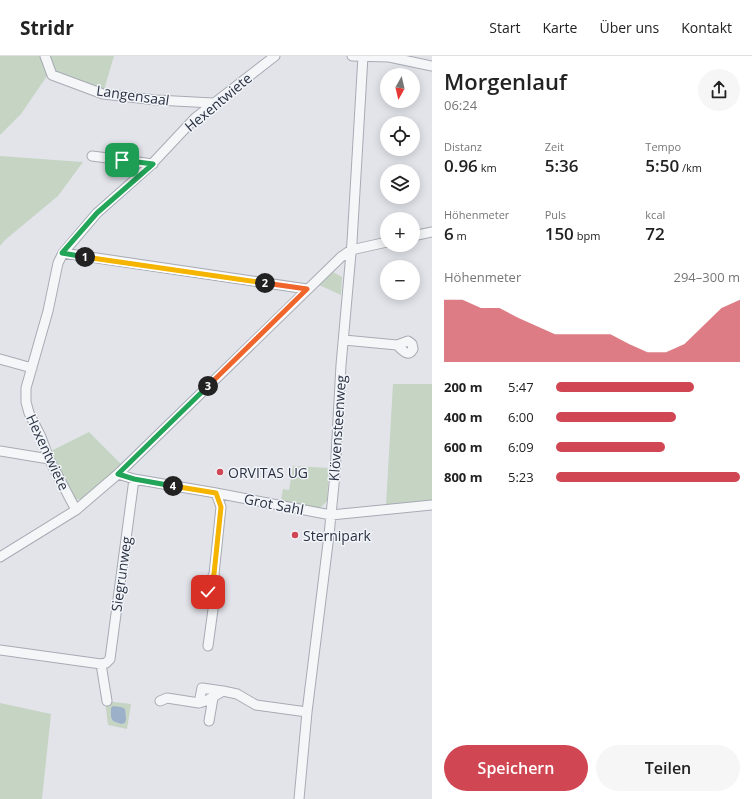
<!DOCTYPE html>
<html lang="de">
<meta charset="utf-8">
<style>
:root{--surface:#fff;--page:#f6f6f6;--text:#222;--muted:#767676;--line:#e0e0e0;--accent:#d04652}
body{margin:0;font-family:"Open Sans",sans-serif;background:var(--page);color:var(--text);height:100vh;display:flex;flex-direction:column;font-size:15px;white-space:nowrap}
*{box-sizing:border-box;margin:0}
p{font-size:13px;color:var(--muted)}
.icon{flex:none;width:22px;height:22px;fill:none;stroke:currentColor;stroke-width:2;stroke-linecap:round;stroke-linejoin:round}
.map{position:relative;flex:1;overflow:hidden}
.drawer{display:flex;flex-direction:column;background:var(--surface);width:320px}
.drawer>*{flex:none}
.needle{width:26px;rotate:188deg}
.fabs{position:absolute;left:380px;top:12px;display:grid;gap:8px}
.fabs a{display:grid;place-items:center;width:40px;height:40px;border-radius:50%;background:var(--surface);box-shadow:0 2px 10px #0003;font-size:20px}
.pin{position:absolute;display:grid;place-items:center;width:34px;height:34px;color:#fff;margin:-17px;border-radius:8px;box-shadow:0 2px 6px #0006}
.km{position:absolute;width:20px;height:20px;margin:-10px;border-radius:50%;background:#222;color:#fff;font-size:11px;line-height:20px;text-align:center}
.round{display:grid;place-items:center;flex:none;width:42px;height:42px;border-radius:21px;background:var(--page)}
.headline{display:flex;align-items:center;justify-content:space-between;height:68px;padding:0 12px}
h1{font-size:22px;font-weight:600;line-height:30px}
.stats{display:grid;grid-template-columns:repeat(3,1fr);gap:6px;height:68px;padding:4px 12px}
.stats div{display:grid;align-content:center}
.stats b{font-size:17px;font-weight:600}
.stats small{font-size:11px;font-weight:400}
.stats p{font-size:11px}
.chart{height:112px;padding:8px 12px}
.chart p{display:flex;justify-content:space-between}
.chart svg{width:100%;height:72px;margin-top:4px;fill:var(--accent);opacity:.7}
.action{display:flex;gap:8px;margin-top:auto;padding:8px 12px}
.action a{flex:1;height:46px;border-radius:24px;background:var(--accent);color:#fff;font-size:16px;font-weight:600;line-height:46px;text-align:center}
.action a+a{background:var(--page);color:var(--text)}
ul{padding:0 12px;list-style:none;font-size:13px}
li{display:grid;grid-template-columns:64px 48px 1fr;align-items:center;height:30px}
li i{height:10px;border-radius:5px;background:var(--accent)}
header{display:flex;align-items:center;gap:24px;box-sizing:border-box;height:56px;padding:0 20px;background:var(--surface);border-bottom:1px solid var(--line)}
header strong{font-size:19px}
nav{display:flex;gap:22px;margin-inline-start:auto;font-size:14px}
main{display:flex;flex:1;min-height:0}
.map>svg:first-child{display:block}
</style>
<header>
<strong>Stridr</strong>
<nav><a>Start</a><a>Karte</a><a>Über uns</a><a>Kontakt</a></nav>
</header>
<main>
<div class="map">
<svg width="432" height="743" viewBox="0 0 432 743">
<rect width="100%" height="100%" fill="#e2e4ea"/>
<path fill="#c6d4c3" d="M0,0h114l-10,34 -47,-16 -10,2 -26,38 -21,21z
M0,100l83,6 -25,34 -53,44 -5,6z
M333,216l9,5 -1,18 -22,-10z
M393,328h39v118l-46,3z
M89,376l32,32 -37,36 -10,-1 -25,-47z
M293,410l36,2 -2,33 -7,7 -39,-8 2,-11 6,1z
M105,645l26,3 -4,25 -19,-4z
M0,647l51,11 -9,85h-42z"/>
<path fill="#9db0ca" d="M113,650l8,1 4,2 1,10 -1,4 -4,1 -8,-3 -2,-4v-9z"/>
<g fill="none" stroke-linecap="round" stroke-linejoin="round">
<defs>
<path id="minor" d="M45,0l7,19 51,19 53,6 57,3
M352,0l37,1 43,9
M92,100l61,8
M413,180l19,-4
M63,197l244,36
M344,284l53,5 11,-4 4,3 1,5c-5,9 -11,1 -16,-4
M0,303l32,9
M0,395l49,8
M118,418l16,5 82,14 115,22 101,-10
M76,454l-27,-51 -8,-22 -12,-24 -3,-11v-14l22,-77 10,-48 5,-10 34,-40 53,-47 45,-48 80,-62
M0,501l76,-47 42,-36 223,-217 10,-7 36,-8
M214,518l4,16 -2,3 -6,1 -2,-2v-6l6,-12 7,-67 -5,-14
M208,590l6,-44 -1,-8
M0,594l101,14 5,-1 4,-4 24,-180
M101,608l6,37
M202,632l21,3 -17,10 -7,2z
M223,635l14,3 19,11 51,7
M160,645l7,-3 32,5
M209,665l4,-23
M299,743l8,-87 22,-177 6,-61 6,-109 11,-123 11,-186"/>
</defs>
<use href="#minor" stroke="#a7abb4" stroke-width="11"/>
<use href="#minor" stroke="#f5f6f8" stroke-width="9"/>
</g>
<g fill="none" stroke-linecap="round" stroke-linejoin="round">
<defs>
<path id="split-1" d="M85,201l-23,-4 35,-40 56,-49 -31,-4"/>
<path id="split-2" d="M85,201l180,26"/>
<path id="split-3" d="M208,330l99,-97 -42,-6"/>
<path id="split-4" d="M173,430l-39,-7 -16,-5 90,-88"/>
<path id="split-5" d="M173,430l43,7 5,14 -7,67 -6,12v6"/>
</defs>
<use href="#split-1" stroke="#fff" stroke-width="8"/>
<use href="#split-2" stroke="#fff" stroke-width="8"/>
<use href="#split-3" stroke="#fff" stroke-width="8"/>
<use href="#split-4" stroke="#fff" stroke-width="8"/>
<use href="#split-5" stroke="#fff" stroke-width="8"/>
<use href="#split-1" stroke="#22a559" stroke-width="5"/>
<use href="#split-2" stroke="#f5b400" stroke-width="5"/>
<use href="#split-3" stroke="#f0652b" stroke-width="5"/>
<use href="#split-4" stroke="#22a559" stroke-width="5"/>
<use href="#split-5" stroke="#f5b400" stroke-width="5"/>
</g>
<g fill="#d04652" stroke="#f1f4f8" stroke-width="1.5">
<circle cx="220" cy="416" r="4"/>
<circle cx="295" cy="479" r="4"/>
</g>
<g text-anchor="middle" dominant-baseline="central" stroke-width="3" stroke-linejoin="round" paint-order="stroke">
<g font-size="14" fill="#2a3142" stroke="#f1f4f8">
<text transform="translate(133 39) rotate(8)">Langensaal</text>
<text transform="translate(218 46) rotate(-40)">Hexentwiete</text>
<text transform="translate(337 372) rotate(-86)">Klövensteenweg</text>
<text transform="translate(48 396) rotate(65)">Hexentwiete</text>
<text transform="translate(274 448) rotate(11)">Grot Sahl</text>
<text transform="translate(121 518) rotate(-82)">Siegrunweg</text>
</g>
<g font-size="14" fill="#2a3142" stroke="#f1f4f8" text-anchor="start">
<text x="228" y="416">ORVITAS UG</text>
<text x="303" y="479">Sternipark</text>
</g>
</g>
</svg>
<div class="fabs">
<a><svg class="needle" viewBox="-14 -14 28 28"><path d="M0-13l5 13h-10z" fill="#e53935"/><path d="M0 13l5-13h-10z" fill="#767676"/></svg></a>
<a><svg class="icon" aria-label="locate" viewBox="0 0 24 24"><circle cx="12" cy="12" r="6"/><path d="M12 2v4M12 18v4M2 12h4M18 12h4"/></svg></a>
<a><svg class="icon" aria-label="layers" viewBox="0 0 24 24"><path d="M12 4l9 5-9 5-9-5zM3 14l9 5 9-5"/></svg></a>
<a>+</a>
<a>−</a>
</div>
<div class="pin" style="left:122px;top:104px;background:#1e9e55"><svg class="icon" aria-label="arrive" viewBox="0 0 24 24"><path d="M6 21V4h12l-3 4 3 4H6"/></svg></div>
<div class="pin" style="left:208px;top:536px;background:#d93025"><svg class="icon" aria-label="check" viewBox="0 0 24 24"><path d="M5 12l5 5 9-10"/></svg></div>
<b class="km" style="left:85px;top:201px">1</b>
<b class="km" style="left:265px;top:227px">2</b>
<b class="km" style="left:208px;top:330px">3</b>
<b class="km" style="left:173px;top:430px">4</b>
</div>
<section class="drawer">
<div class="headline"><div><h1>Morgenlauf</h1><p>06:24</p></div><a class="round"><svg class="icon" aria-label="share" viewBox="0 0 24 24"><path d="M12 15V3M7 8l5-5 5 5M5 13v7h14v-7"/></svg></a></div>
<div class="stats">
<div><p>Distanz</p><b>0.96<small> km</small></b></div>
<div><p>Zeit</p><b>5:36</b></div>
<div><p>Tempo</p><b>5:50<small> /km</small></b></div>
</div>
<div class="stats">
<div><p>Höhenmeter</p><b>6<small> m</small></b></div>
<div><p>Puls</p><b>150<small> bpm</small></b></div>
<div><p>kcal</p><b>72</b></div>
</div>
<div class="chart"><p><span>Höhenmeter</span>294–300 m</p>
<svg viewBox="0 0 160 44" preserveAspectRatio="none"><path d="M0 44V6L10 6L20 11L30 11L40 17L50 22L60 27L70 27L80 27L90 27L100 33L110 38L120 38L130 33L140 22L150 11L160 6V44z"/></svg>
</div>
<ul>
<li><b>200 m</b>5:47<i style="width:75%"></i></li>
<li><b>400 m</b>6:00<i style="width:65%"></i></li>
<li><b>600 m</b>6:09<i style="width:59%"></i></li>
<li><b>800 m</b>5:23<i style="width:100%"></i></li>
</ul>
<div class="action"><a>Speichern</a><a>Teilen</a></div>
</section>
</main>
